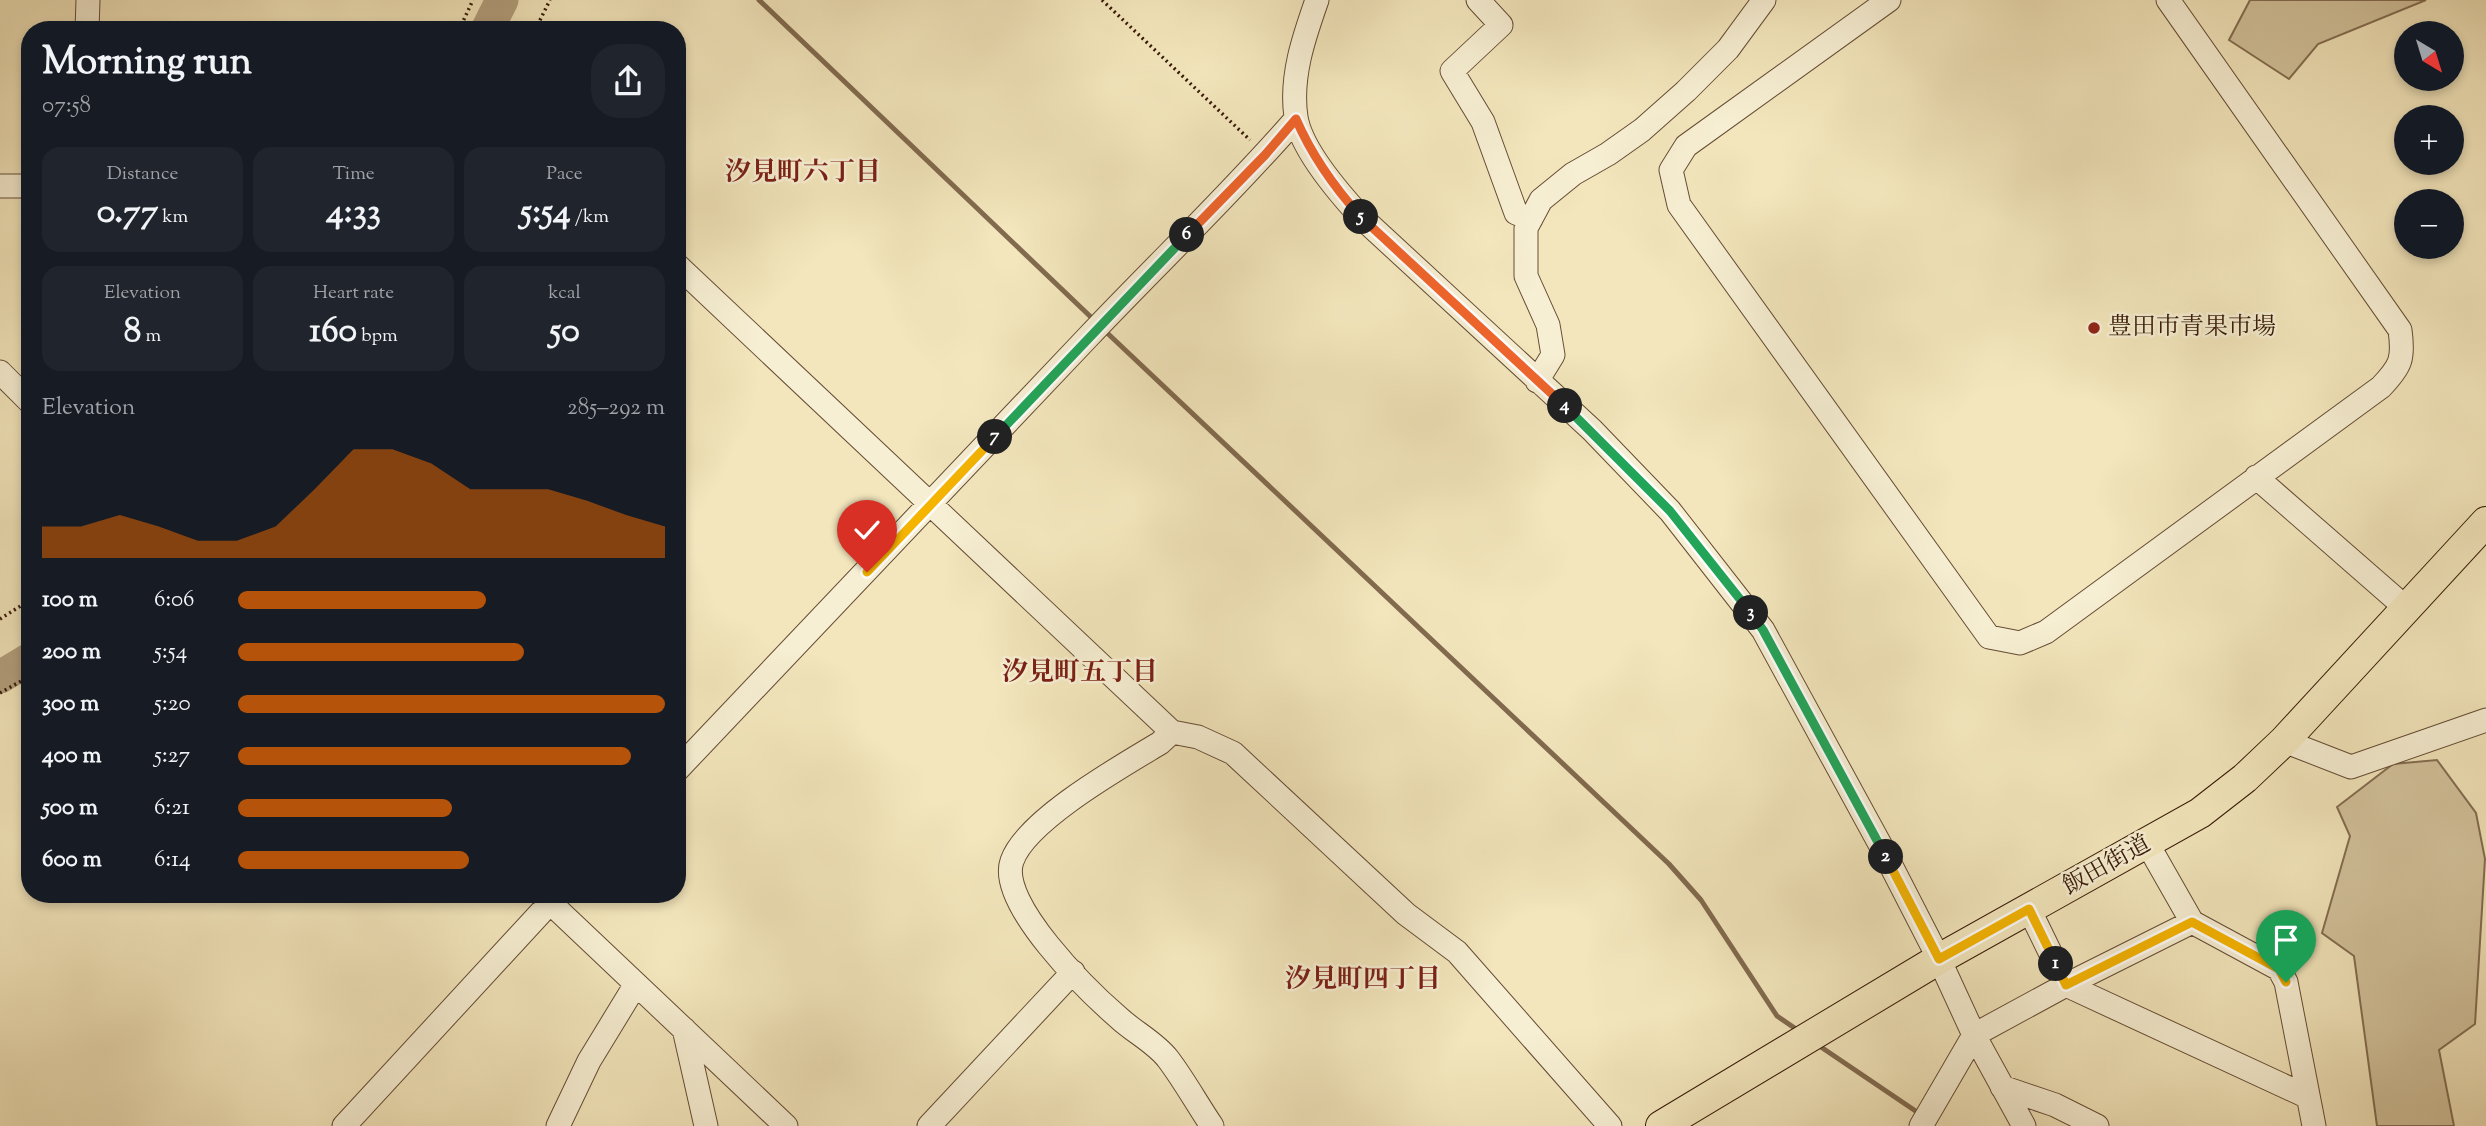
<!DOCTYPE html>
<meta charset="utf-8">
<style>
:root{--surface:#171b24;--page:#20242c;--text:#f1f3f6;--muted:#9ea1a6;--accent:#b45309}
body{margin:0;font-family:"Sorts Mill Goudy","Noto Serif JP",serif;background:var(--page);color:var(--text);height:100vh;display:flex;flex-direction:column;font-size:26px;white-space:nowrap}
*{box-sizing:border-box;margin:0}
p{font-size:23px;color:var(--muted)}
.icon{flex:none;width:38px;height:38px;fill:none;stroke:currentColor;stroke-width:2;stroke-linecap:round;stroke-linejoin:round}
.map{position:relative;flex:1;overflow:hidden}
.side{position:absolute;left:21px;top:21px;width:665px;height:882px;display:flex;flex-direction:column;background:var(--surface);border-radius:28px;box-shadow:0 4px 10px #0003}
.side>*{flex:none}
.needle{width:46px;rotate:142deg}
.controls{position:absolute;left:2394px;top:21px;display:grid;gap:14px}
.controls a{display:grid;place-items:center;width:70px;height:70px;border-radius:50%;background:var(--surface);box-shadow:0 4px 10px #0003;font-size:35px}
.pin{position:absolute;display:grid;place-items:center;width:60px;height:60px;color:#fff;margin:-72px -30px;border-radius:50% 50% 50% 0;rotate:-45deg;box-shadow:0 0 7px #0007}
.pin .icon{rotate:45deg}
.km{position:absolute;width:35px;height:35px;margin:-18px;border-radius:50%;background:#222;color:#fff;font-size:19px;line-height:35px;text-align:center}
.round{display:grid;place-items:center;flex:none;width:74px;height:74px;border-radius:28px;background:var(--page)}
.overview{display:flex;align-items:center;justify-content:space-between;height:119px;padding:0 21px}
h1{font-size:38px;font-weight:700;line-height:52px}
.stats{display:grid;grid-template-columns:repeat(3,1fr);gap:10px;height:119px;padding:7px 21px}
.stats div{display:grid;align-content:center;border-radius:18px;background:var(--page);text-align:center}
.stats b{font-size:35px;font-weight:700}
.stats small{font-size:19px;font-weight:400}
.stats p{font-size:19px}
.chart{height:196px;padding:14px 21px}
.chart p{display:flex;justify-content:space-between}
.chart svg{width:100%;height:126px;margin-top:7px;fill:var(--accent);opacity:.7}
ul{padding:0 21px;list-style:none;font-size:23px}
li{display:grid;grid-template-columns:112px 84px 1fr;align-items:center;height:52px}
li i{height:18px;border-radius:9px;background:var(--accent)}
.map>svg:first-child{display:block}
</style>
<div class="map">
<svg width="2486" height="1126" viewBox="0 0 2486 1126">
<rect width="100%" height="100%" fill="#f3e6bc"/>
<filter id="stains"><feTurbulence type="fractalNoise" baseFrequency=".00286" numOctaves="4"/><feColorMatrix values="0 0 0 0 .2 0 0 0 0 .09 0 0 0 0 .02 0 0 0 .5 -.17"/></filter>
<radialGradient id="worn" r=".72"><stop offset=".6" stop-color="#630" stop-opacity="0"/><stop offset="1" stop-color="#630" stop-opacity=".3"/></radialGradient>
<path fill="#d3c39d" stroke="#846e52" stroke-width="2" d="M2250,0h176l-108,44 -29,35 -60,-39z
M2437,760l39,53 9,46 -10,165 -36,26 15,76h-77l-23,-170 -32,-23 28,-97 -13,-29 56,-43z"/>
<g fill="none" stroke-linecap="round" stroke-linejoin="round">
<path stroke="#816a4e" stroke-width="5" d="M759,0l335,320
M1103,329l566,535 32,36 76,116 22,15
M1818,1045l102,69"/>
<path stroke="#b3a07e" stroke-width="33" d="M487,30l15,-30
M0,677l30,-18"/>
<defs>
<path id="minor" d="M1317,0c-13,37 -27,77 -21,117 5,32 43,76 65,100l231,213 78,81 93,119 119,218 57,111 35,76 50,91
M1478,0l23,25 -49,46 31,51 33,91 15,6
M1889,0l-203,146 -15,24 8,35 310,432 31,6 26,-11 335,-245c20,-21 23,-28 19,-57l-232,-330
M87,30l1,-30
M0,186h30
M677,265l495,467 26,5 35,16 173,161 51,38 153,174
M0,372l30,30
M1537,381l16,-26 -5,-30 -22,-49v-48l15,-28 32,-26 35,-20 34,-24 44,-39 42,-42 36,-49
M2256,477l150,131
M1172,732l-12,11c-38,23 -134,77 -148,118 -15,42 77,131 107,157 15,14 37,25 49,41 16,21 29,45 44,67
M2284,741l67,26 135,-47
M677,770c138,-144 275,-289 411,-433 69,-73 142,-142 208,-218
M2147,843l45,79 87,47 7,13 28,144
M541,894l245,232
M2029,909l37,76 242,112
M684,1029l22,97
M2002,1087l53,18 42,21
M344,1126l214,-232
M558,1126l31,-65 47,-77
M929,1126l144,-154
M1921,1126l53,-91 92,-50 126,-63"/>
<path id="major" d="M1661,1126l278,-167 261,-146 45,-35 39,-37 202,-219"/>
</defs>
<use href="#minor" stroke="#654c34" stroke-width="25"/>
<use href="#major" stroke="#361906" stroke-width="32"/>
<path stroke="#361906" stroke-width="3.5" stroke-dasharray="2 3.5" stroke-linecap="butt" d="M1102,0l148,140
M459,30l14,-30
M535,30l15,-30
M0,619l30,-19
M0,693l30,-17"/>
<use href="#minor" stroke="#f7efd3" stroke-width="23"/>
<use href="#major" stroke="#f3e6bc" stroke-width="30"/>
</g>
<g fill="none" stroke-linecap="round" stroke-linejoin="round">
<defs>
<path id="split-1" d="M2056,964l10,21 126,-63 87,47 7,13"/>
<path id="split-2" d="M1886,857l53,102 90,-50 27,55"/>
<path id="split-3" d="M1751,613l12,17 123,227"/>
<path id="split-4" d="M1565,406l105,105 81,102"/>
<path id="split-5" d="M1361,217l204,189"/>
<path id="split-6" d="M1187,235l78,-80 31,-36c16,37 38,68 65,98"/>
<path id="split-7" d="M995,437l192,-202"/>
<path id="split-8" d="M867,572l128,-135"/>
</defs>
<use href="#split-1" stroke="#fff" stroke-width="14"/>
<use href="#split-2" stroke="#fff" stroke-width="14"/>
<use href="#split-3" stroke="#fff" stroke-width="14"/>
<use href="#split-4" stroke="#fff" stroke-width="14"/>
<use href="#split-5" stroke="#fff" stroke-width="14"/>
<use href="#split-6" stroke="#fff" stroke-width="14"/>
<use href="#split-7" stroke="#fff" stroke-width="14"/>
<use href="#split-8" stroke="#fff" stroke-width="14"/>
<use href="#split-1" stroke="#f5b400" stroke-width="9"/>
<use href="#split-2" stroke="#f5b400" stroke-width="9"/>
<use href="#split-3" stroke="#22a559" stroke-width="9"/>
<use href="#split-4" stroke="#22a559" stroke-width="9"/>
<use href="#split-5" stroke="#f0652b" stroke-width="9"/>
<use href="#split-6" stroke="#f0652b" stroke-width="9"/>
<use href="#split-7" stroke="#22a559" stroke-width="9"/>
<use href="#split-8" stroke="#f5b400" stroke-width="9"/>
</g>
<circle fill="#8f2418" stroke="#f7efd3" stroke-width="2.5" cx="2094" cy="328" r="7"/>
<g text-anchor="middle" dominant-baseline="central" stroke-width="5" stroke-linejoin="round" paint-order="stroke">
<g font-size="24" fill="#361906" stroke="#f7efd3" text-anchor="start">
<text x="2108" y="328">豊田市青果市場</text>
</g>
<g font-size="24" fill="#361906" stroke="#f7efd3">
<text transform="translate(2107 866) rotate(-29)">飯田街道</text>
</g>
<g font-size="26" font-weight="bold" fill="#7a1f14" stroke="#f7efd3">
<text x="803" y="173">汐見町六丁目</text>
<text x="1080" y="673">汐見町五丁目</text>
<text x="1363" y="980">汐見町四丁目</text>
</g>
</g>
<rect width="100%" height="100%" filter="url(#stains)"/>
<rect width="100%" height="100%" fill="url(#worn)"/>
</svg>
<div class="controls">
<a><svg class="needle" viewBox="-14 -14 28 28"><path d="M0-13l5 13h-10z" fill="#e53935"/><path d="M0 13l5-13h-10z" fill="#9ea1a6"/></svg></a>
<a>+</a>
<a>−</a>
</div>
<div class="pin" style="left:2286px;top:982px;background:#1e9e55"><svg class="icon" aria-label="arrive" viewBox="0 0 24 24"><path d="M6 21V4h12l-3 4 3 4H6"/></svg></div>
<div class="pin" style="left:867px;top:572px;background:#d93025"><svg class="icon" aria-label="check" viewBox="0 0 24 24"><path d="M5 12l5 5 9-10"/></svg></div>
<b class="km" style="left:2056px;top:964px">1</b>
<b class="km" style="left:1886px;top:857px">2</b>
<b class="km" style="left:1751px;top:613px">3</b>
<b class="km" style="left:1565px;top:406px">4</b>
<b class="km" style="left:1361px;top:217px">5</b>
<b class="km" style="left:1187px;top:235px">6</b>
<b class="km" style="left:995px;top:437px">7</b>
<section class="side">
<div class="overview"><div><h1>Morning run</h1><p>07:58</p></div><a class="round"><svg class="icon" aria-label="share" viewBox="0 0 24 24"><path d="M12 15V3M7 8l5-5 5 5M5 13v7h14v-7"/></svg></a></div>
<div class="stats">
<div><p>Distance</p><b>0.77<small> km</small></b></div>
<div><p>Time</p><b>4:33</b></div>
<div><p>Pace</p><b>5:54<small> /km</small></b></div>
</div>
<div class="stats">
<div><p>Elevation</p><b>8<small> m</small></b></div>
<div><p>Heart rate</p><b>160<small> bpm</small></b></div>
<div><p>kcal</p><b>50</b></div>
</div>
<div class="chart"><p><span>Elevation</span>285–292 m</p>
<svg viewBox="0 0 160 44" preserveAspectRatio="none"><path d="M0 44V33L10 33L20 29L30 33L40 38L50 38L60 33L70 20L80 6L90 6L100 11L110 20L120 20L130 20L140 24L150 29L160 33V44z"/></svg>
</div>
<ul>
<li><b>100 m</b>6:06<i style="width:58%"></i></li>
<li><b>200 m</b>5:54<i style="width:67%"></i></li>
<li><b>300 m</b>5:20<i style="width:100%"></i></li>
<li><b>400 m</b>5:27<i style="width:92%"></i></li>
<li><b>500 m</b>6:21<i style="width:50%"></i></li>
<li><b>600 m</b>6:14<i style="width:54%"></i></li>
</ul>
</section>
</div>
